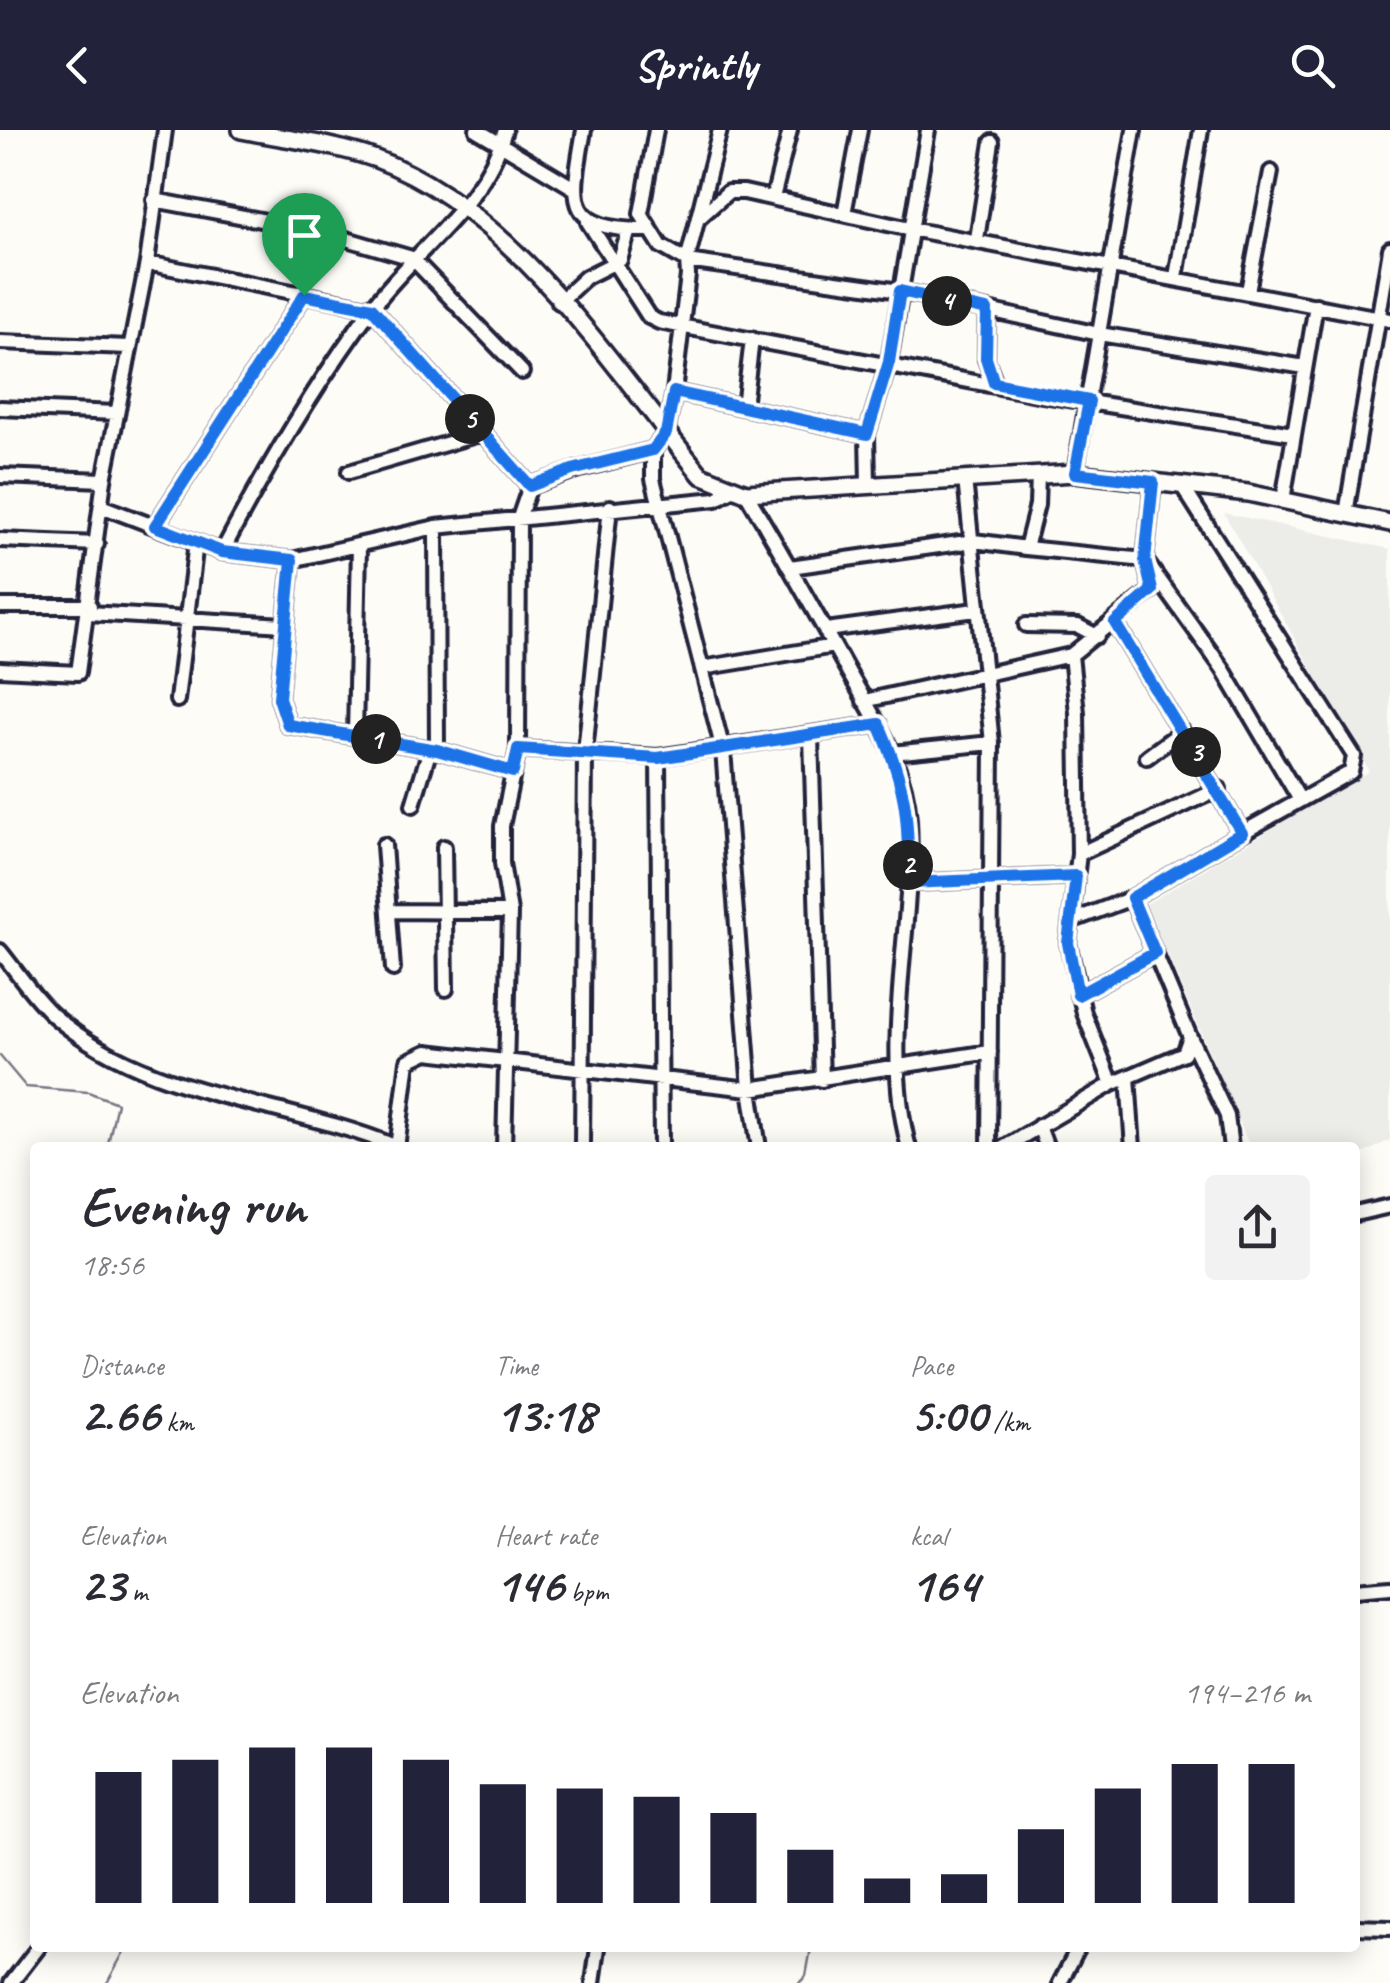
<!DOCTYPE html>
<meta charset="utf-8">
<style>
:root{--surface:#fff;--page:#f2f2f3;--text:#2b2b33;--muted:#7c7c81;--accent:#22223b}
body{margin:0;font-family:Caveat,sans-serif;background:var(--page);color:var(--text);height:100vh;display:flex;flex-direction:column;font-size:38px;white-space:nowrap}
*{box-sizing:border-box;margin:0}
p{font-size:32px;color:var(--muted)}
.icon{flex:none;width:55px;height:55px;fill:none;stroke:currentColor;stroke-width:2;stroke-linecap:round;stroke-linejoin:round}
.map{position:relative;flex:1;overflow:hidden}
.side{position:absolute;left:30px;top:1012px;width:1330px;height:810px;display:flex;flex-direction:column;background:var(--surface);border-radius:10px;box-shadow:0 5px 25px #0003}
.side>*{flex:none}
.pin{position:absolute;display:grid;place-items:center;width:85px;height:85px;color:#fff;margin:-102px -42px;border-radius:50% 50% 50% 0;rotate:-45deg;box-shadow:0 0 10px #0007}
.pin .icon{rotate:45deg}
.km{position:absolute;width:50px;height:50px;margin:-25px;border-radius:50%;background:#222;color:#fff;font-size:28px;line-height:50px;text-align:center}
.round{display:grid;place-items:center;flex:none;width:105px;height:105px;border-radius:10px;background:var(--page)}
.summary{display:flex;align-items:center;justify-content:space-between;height:170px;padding:0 50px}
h1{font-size:55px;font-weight:600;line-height:75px}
.figures{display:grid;grid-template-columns:repeat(3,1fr);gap:15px;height:170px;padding:10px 50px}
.figures div{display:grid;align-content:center}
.figures b{font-size:50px;font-weight:600}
.figures small{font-size:28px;font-weight:400}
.figures p{font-size:28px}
.chart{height:280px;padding:20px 50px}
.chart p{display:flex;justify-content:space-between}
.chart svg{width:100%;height:180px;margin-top:10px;stroke:var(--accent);stroke-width:6}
header{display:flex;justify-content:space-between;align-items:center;height:130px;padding:0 50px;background:var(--accent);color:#fff;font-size:45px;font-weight:600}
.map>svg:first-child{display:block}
</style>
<header><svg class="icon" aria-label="back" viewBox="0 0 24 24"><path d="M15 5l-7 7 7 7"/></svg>Sprintly<svg class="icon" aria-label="search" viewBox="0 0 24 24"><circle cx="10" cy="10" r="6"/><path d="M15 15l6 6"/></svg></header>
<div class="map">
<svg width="1390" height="1853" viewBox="0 0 1390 1853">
<rect width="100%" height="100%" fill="#fdfcf7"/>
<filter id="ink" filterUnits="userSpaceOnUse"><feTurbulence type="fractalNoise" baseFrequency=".01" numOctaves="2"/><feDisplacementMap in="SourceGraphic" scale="20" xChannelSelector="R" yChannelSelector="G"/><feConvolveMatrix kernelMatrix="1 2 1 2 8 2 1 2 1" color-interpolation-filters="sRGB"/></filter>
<g filter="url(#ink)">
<path fill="#ecece9" d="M1224,383l166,36v591l-35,18v-10l-105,-1 -104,-243 223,-133z"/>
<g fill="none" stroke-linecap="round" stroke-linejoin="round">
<path stroke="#787885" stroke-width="2.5" d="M0,926l26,31 62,5 29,11 -10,45
M107,1853l19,-35
M799,1853l7,-7 5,-28"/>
<defs>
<path id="minor" d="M477,0l97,58
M584,0c-12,71 -22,100 64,100
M656,0l-15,84 20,32 26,15 1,14 -14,117 -8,41 -13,17v29l70,271 27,339 9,59
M720,0l-33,131 213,30 199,43 206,33
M773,68l17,-68
M154,70l165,31 93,27 110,114
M844,84l16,-84
M699,88l29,-26h16l166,37 480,91
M588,92l61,95 10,5 378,72 256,40
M977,109l15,-97
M147,133l225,45 158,178 42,-15 81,-21
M1176,147l25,-147
M1248,161l23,-119
M559,172l27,-25 34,-17 9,-30
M987,180l-1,49 9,24
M0,212l129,5
M674,262l193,42
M744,277l8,-68
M0,278l116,5
M349,342l134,-39
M1075,343l59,-343
M1038,345l-1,30 -11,43 119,12 78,109 77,131
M0,346l104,4
M965,349l27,264 -3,405
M868,354l-1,-50 22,-72 39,-232
M1181,354l173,272 -3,16 -109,61
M746,363c34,57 67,115 99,173 27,48 61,97 64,154 6,109 -29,220 0,328
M1283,370l33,-195
M101,376l121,46 70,8 144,-33 280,-28 16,-9
M1346,384l44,-265
M155,396l149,-231
M436,397l1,223
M0,410l97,4
M222,422c44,-84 95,-170 152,-247 45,-59 111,-101 131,-175
M292,430l-13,138 9,27 149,25 76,22
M790,437l184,-26 52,7
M0,476h90
M89,483l195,12
M1026,495l52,1 19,10
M826,500l150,-20
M1071,525l6,58 2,141 -11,89 16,70 28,71
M702,538l132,-22
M0,539l78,4 26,-193 43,-217 18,-133
M177,570l19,-158
M864,571l207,-46 81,-65 -7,-30 8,-78
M355,605l4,-189
M811,607l11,343
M518,619l140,8 221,-33
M892,623l100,-10
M658,627l3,391
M1147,627l35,-26
M413,675l17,-56
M384,715l9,124
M444,717l2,142
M1079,724l140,-65
M908,753l168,-7
M391,781l119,1
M1071,791l61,-23 110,-65 -127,-210
M0,821c18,22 33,46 54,65 95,83 232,84 343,131
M1078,865l77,-42
M1190,907l37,79 4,32
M1128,947l5,71
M1039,996l8,22
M397,1018l11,-87 19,-9 323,37 240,-37
M504,1018l6,-236 -8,-49v-37l16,-77 1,-231 11,-32
M582,1018l3,-396 25,-245
M1003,1018l109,-64 72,-31 6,-16 -58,-139
M1355,1084l35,-8
M1355,1460l35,-3
M1355,1797l35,1
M11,1853l27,-35
M593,1853l5,-35
M1060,1853l18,-35"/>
<path id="major" d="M241,0c44,9 93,14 135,29 137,50 235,206 325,316l45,18 329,-20 173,20 142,30"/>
</defs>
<use href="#minor" stroke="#22223b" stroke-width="20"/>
<use href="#major" stroke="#22223b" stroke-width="22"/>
<use href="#minor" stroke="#fdfcf7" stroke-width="12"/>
<use href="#major" stroke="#fdfcf7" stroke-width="15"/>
</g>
</g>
<g fill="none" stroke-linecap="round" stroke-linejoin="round" filter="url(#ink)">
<defs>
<path id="route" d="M900,161l87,19 -1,48 8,25 95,18 -14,72 78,9 -8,78 7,30 -37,33 127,210 -110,65 23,55 -77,42 -10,-52 8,-67 -168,7c1,-68 -2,-96 -29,-159l-221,34 -140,-9 -5,23 -76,-22 -149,-25 -9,-27 13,-138 -70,-8 -67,-26 149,-231 68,13 158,178 42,-16 81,-20 13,-17 8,-41 193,42 22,-72z"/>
</defs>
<use href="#route" stroke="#fff" stroke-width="20"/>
<use href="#route" stroke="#1a73e8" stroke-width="12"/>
</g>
</svg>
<div class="pin" style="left:304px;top:165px;background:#1e9e55"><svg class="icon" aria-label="arrive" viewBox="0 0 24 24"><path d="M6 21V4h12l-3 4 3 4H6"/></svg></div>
<b class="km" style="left:376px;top:609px">1</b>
<b class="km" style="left:908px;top:735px">2</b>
<b class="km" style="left:1196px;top:622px">3</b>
<b class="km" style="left:947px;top:171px">4</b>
<b class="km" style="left:470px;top:289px">5</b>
<section class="side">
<div class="summary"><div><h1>Evening run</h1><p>18:56</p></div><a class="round"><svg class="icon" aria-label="share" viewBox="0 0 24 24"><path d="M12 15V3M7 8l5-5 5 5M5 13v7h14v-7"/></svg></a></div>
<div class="figures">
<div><p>Distance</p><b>2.66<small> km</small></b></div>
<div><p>Time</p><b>13:18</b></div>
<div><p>Pace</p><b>5:00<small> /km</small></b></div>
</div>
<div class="figures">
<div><p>Elevation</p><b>23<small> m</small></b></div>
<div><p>Heart rate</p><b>146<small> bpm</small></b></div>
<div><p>kcal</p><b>164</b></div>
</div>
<div class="chart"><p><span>Elevation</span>194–216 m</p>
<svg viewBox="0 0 160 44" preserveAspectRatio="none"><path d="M5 44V12M15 44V9M25 44V6M35 44V6M45 44V9M55 44V15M65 44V16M75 44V18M85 44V22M95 44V31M105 44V38M115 44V37M125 44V26M135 44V16M145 44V10M155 44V10"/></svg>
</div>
</section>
</div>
